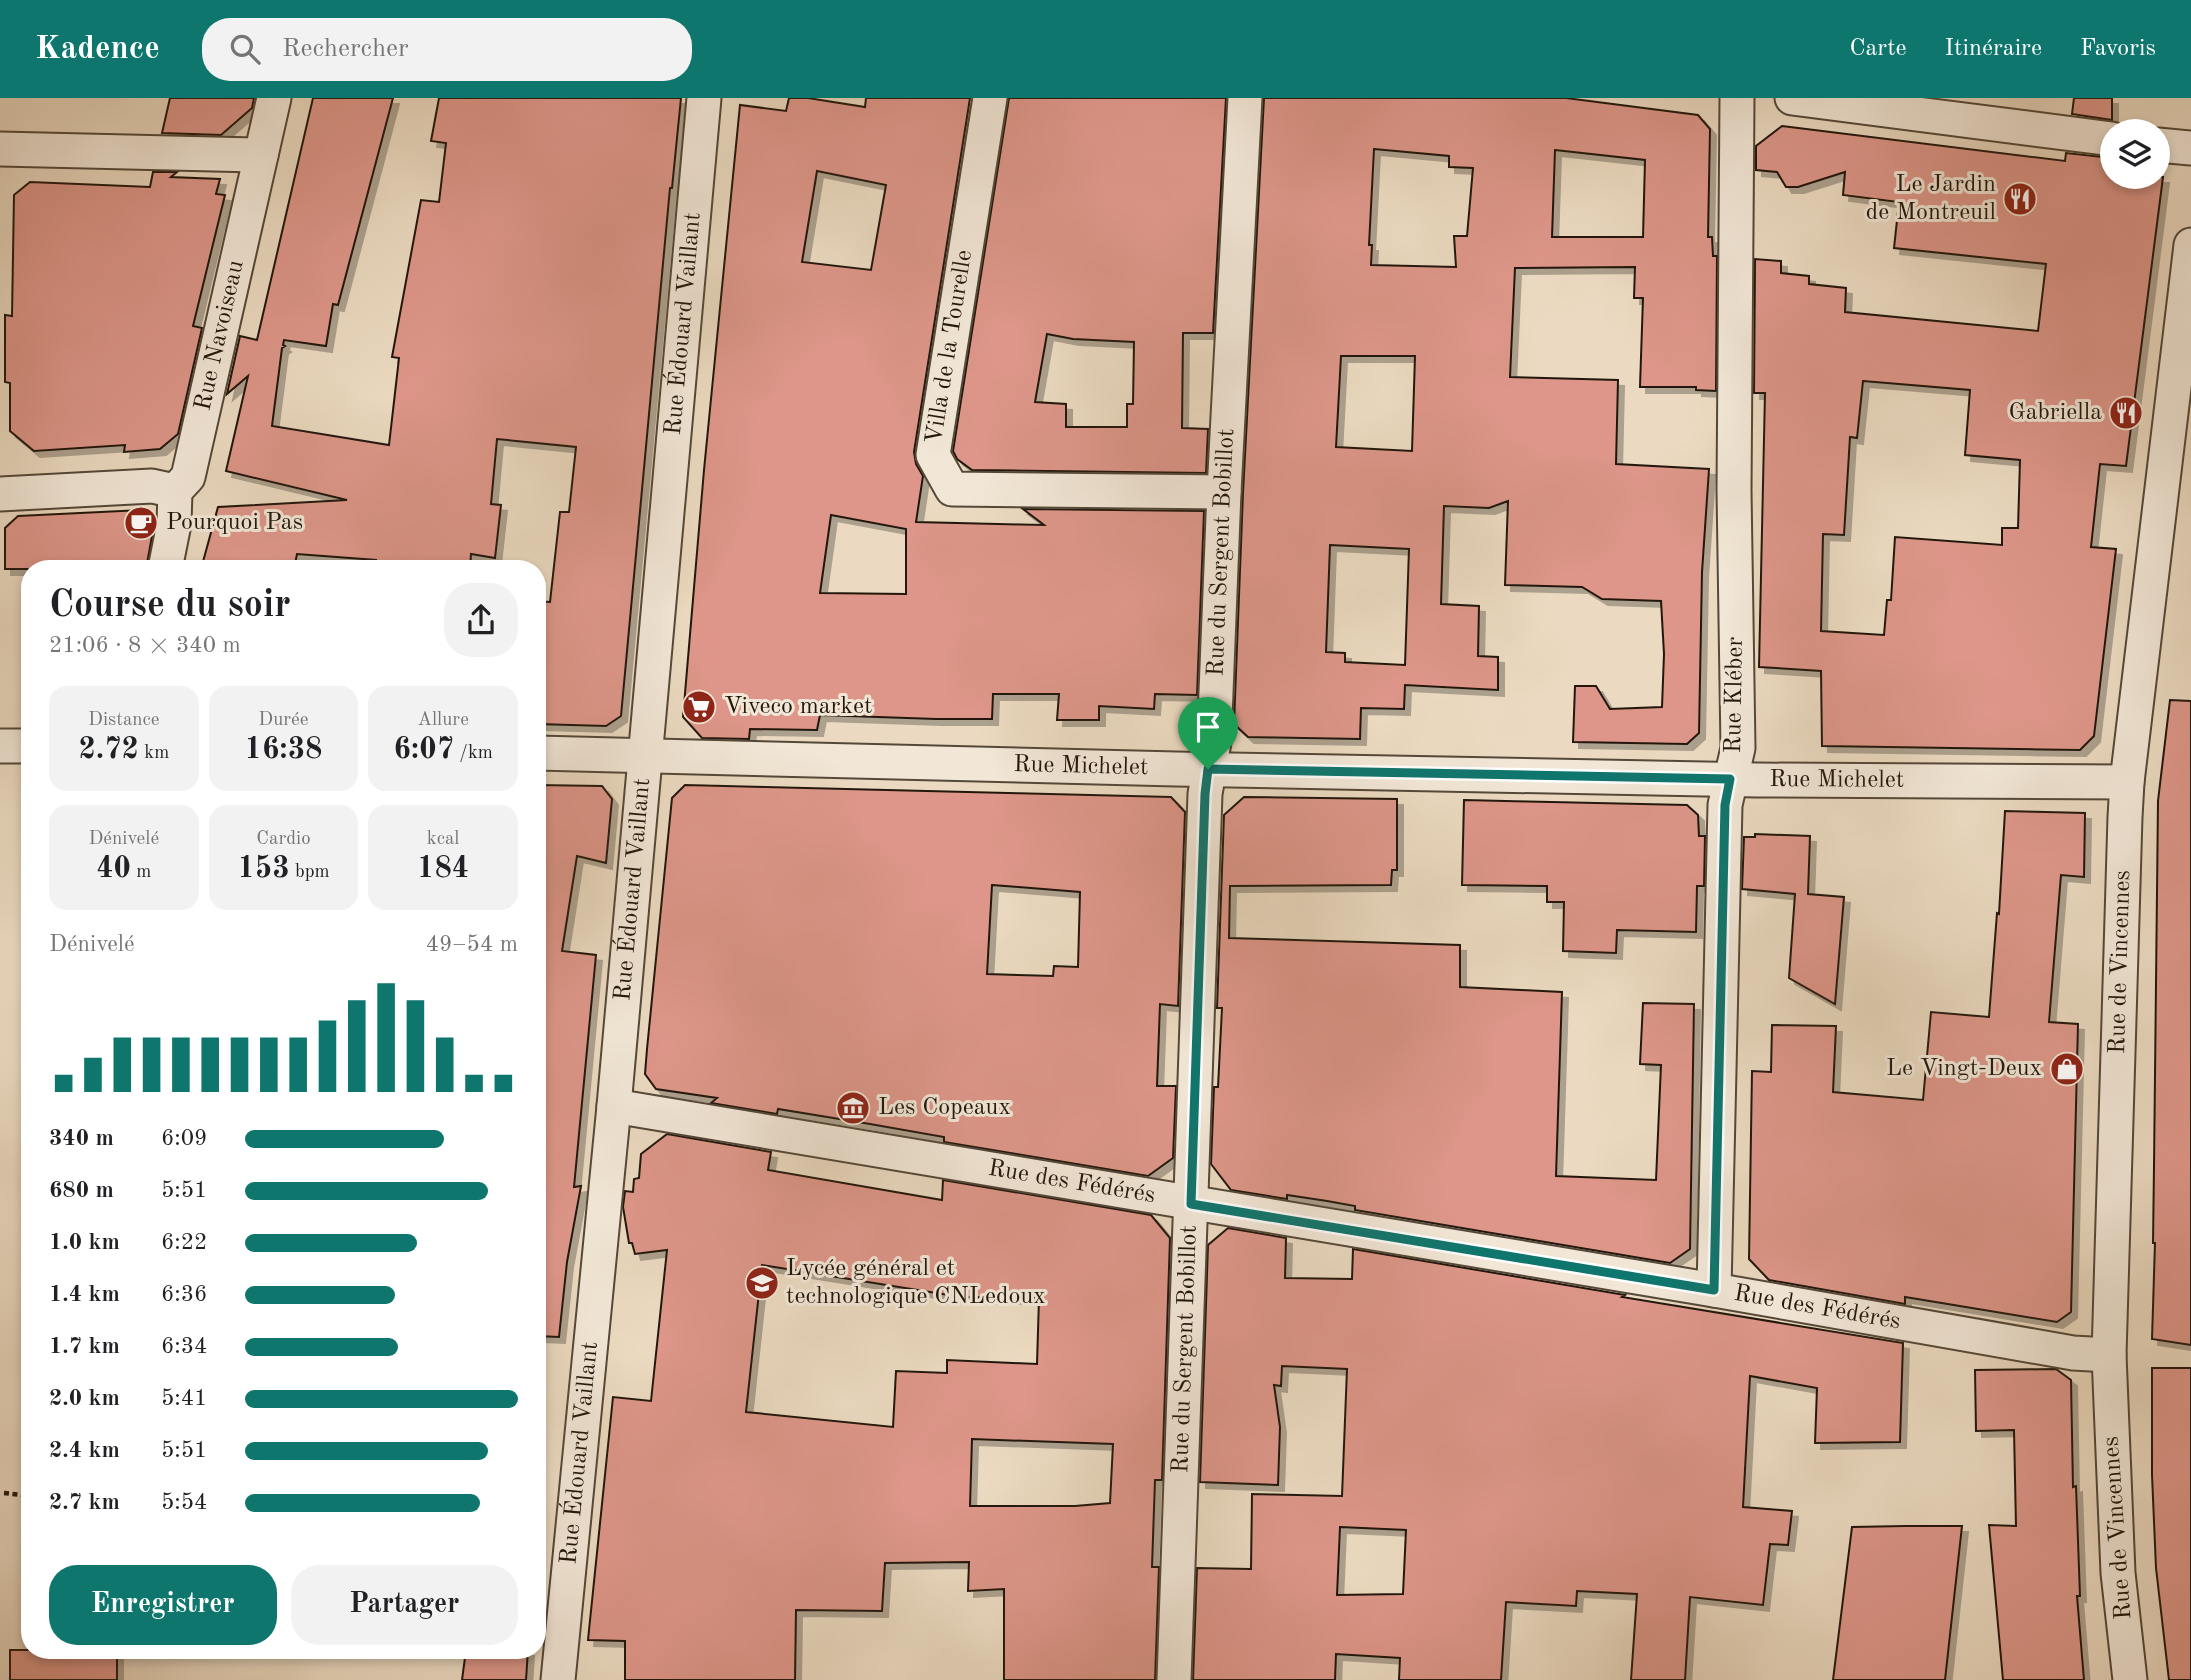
<!DOCTYPE html>
<html lang="fr">
<meta charset="utf-8">
<style>
:root{--surface:#fff;--page:#f2f2f2;--text:#202124;--muted:#757577;--accent:#0f766e}
body{margin:0;font-family:"Old Standard TT",serif;background:var(--page);color:var(--text);height:100vh;display:flex;flex-direction:column;font-size:26px;white-space:nowrap}
*{box-sizing:border-box;margin:0}
p{font-size:23px;color:var(--muted)}
.icon{flex:none;width:38px;height:38px;fill:none;stroke:currentColor;stroke-width:2;stroke-linecap:round;stroke-linejoin:round}
.map{position:relative;flex:1;overflow:hidden}
.sheet{position:absolute;left:21px;top:462px;width:525px;height:1099px;display:flex;flex-direction:column;background:var(--surface);border-radius:28px;box-shadow:0 4px 10px #0003}
.sheet>*{flex:none}
.fabs{position:absolute;left:2100px;top:21px;display:grid;gap:14px}
.fabs a{display:grid;place-items:center;width:70px;height:70px;border-radius:50%;background:var(--surface);box-shadow:0 4px 10px #0003;font-size:35px}
.pin{position:absolute;display:grid;place-items:center;width:60px;height:60px;color:#fff;margin:-72px -30px;border-radius:50% 50% 50% 0;rotate:-45deg;box-shadow:0 0 7px #0007}
.pin .icon{rotate:45deg}
.round{display:grid;place-items:center;flex:none;width:74px;height:74px;border-radius:28px;background:var(--page)}
.headline{display:flex;align-items:center;justify-content:space-between;height:119px;padding:0 28px}
h1{font-size:38px;font-weight:600;line-height:52px}
.metrics{display:grid;grid-template-columns:repeat(3,1fr);gap:10px;height:119px;padding:7px 28px}
.metrics div{display:grid;align-content:center;border-radius:18px;background:var(--page);text-align:center}
.metrics b{font-size:30px;font-weight:600}
.metrics small{font-size:19px;font-weight:400}
.metrics p{font-size:19px}
.chart{height:196px;padding:14px 28px}
.chart p{display:flex;justify-content:space-between}
.chart svg{width:100%;height:126px;margin-top:7px;stroke:var(--accent);stroke-width:6}
.button{display:flex;gap:14px;margin-top:auto;padding:14px 28px}
.button a{flex:1;height:80px;border-radius:28px;background:var(--accent);color:#fff;font-size:28px;font-weight:600;line-height:80px;text-align:center}
.button a+a{background:var(--page);color:var(--text)}
ul{padding:0 28px;list-style:none;font-size:23px}
li{display:grid;grid-template-columns:112px 84px 1fr;align-items:center;height:52px}
li i{height:18px;border-radius:9px;background:var(--accent)}
header{display:flex;align-items:center;gap:42px;box-sizing:border-box;height:98px;padding:0 35px;background:var(--accent);color:#fff}
header strong{font-size:33px}
nav{display:flex;gap:38px;margin-inline-start:auto;font-size:24px}
.search{width:490px;height:63px;background:var(--page);display:flex;align-items:center;gap:18px;box-sizing:border-box;padding:0 24px;border-radius:28px;color:var(--muted);font-size:26px}
.map>svg:first-child{display:block}
</style>
<header>
<strong>Kadence</strong>
<div class="search"><svg class="icon" aria-label="search" viewBox="0 0 24 24"><circle cx="10" cy="10" r="6"/><path d="M15 15l6 6"/></svg>Rechercher</div>
<nav><a>Carte</a><a>Itinéraire</a><a>Favoris</a></nav>
</header>
<div class="map">
<svg width="2191" height="1582" viewBox="0 0 2191 1582">
<defs>
<filter id="shadow"><feDropShadow dx="6" dy="6" stdDeviation="0" flood-color="#0004"/></filter>
</defs>
<rect width="100%" height="100%" fill="#ebdac1"/>
<filter id="stains"><feTurbulence type="fractalNoise" baseFrequency=".00286" numOctaves="4"/><feColorMatrix values="0 0 0 0 .2 0 0 0 0 .09 0 0 0 0 .02 0 0 0 .5 -.17"/></filter>
<radialGradient id="worn" r=".72"><stop offset=".6" stop-color="#630" stop-opacity="0"/><stop offset="1" stop-color="#630" stop-opacity=".3"/></radialGradient>
<path fill="#dd9689" stroke="#21170b" stroke-width="2" fill-rule="evenodd" filter="url(#shadow)" d="M170,0h84l-2,10 -31,27 -59,-2z
M313,0h80l-55,207 -5,-1 -7,42 -42,-6 -1,5 2,1 -3,2 -10,78 117,19 10,-87 -7,-1 29,-157 18,2 7,-59 -15,-2 8,-43h242l-9,90h-2l-49,528 -15,10 -69,-2v-123l13,1 10,-90h9l7,-65 -79,-8 -6,65 10,1 -6,53 -24,-4 -1,15h-95l1,-9 -79,-6 -3,15h-93l17,-62 129,-7 -121,-29 22,-95 -21,18 13,-58 17,4z
M789,0h19l57,9 1,-9h104l-56,354 2,12 7,12 -7,46 128,3 -21,-16 181,2 -7,184 -42,-1 -1,15 -55,-3v14h-42l2,-26h-66l-1,25h-56l-116,-4 -3,15 -67,-1 -1,10 -47,-1 -19,-21 21,-247 36,-365 46,6zM817,73l69,14 -15,85 -69,-8zM831,417l75,14v65l-86,-1z
M1009,0h217l-13,235h-30l-1,95 26,1 -2,44 -234,-3 -15,-11 -4,-8zM1047,236l26,5 61,3 -1,62h-6v23h-61v-23l-31,-2z
M1264,0h302l132,17 12,14 -2,108h4l1,19h4l-1,135 -20,-1v-3h-56l3,-89h-9l1,-31 -120,1 -5,109 108,3 -2,84 93,5 -7,103 -3,161 -12,11 -114,-2 2,-56h21l14,23 52,-2 2,-53 -3,-53 -59,-2 -20,-12 -77,-2 3,-84 -19,7 -45,-2 -3,98 38,2 -1,50 20,1v33l-93,-5 -1,24 -43,-1 -1,31 -112,-2 -14,-13 9,-231zM1374,51l75,7v11l24,1 -6,68h-13l2,31 -85,-2 1,-20h-3zM1555,52l90,10 -2,77h-91zM1341,258h74l-3,95 -76,-4zM1330,447l79,4 -4,116 -60,-3v-9l-19,-1z
M2074,0h38v22l-40,-6z
M1782,28l283,35 1,-8 46,5v19h51l-37,289 -26,-2 -9,83 25,2 -22,187 -14,14 -258,-4 -1,-75 -62,-4 6,-274h-11l1,-134 26,2v12l28,3v8l37,4 -1,24 193,19 8,-67 -152,-16 5,-46 -56,-7 2,-23 -47,15h-12l-9,-15 -21,-2v-24zM1863,283l107,9 -5,65 55,5 -2,68h-16v17l-107,-8 -4,63h-4l-3,35 -63,-4 2,-97 21,1 6,-98 7,1z
M153,74h24l-6,5 49,2 -4,15 9,1 -32,131 9,2 -24,106 -18,15 -36,3 1,-7 -91,6 -24,-20v-48l-5,-1v-67l7,1 2,-121 16,-13 120,5z
M142,412l12,15 -8,44h-141v-41l13,-12z
M2170,602l21,1v644l-39,-6 3,-96h-2l1,-77 4,-365z
M537,687l65,1 10,13 -6,64 -29,-7 -15,95 34,4 -22,232 7,-1 -14,76 -8,75 -22,-1z
M685,687l486,12 14,15 -7,194 -18,-2 -3,82h19l-3,72 -25,18 -204,-34v-5l-74,-13 -92,-15 -1,5 -66,-11 6,-5 -61,-9 -11,-15 2,-25 25,-251zM992,787l88,7 -2,75 -24,-1 -1,10 -66,-2z
M1244,699l153,2v71h-5l-1,15 -161,1 -1,52 231,7v42l102,5 -6,184 100,4 5,-115 -21,-1 3,-61 51,1 -4,245 -20,14 -315,-53v-4l-28,-5 -40,-6v4l-56,-9 -20,-26 3,-77h4l4,-79h-5l7,-193z
M1464,702l223,5 11,10 1,21h6l-1,50h-7l-1,46 -79,-2 -1,23 -53,-2 1,-49h-17v-16l-85,-1z
M2005,713l80,2 -1,64 -23,-2 -12,147 29,2 -7,288 -14,10 -152,-25v7l-136,-24 -20,-21 3,-188 19,1 1,-47 64,1 -3,66 90,8 8,-88 58,5 8,-104 2,1z
M1755,736l55,2 -2,58 36,3 -9,107 -46,-26 6,-84 -53,-5 2,-52h11z
M667,1036l104,18 -3,18 174,30 1,-20 208,35 19,23 -8,242h-7l-3,87h7l-4,113h-151v-91l-36,2 1,-29 -84,1 -3,48 -86,-1 -1,70h-170v-39l-37,-1 25,-243 38,4 16,-151 -32,4 -3,-11h-3l-6,-36 2,-16 8,1 1,-13 5,-1 2,-24zM762,1167l199,32 78,1 -2,66 -90,-4v13l-51,-2 -3,56 -147,-15zM972,1341l141,5 -3,59 -35,3h-105z
M1228,1130l58,10 -1,40 67,1 1,-30 272,46 -3,2 281,46 -3,99 -85,1 2,-55 -67,-12 -7,131 49,4 -4,34 -18,-1 -7,61 -73,-8 -5,83h-54l6,-86 -60,-3 -1,15 -70,-4 -5,78h-102l1,-22 -64,-4 -1,26h-142l4,-112 54,1 1,-75 90,2 5,-127 -65,-3 -1,20 -7,-1 6,42 -2,58 -78,-3 8,-237zM1340,1429l66,3 -3,64 -66,1z
M2152,1270h39v312h-22l-13,-112 -4,-93z
M2056,1271l15,11 2,107 3,-1 4,110h-3l7,84h-81l-14,-155 27,1 -2,-96 -38,1 -1,-61z
M1905,1428h57l-17,154h-112l19,-153z
M10,1552h107v30h-107z
M466,1552h62l-2,30h-64z"/>
<g fill="none" stroke-linecap="round" stroke-linejoin="round">
<defs>
<g id="street">
<path d="M990,0l-57,357 19,34 272,3"/>
<path d="M1792,0l320,41"/>
<path d="M2158,47l33,3"/>
<path d="M0,51l261,6"/>
<path d="M0,396l152,-8 23,5"/>
<path id="s1" d="M165,471l9,-45 1,-33 13,-14 86,-379"/>
<path d="M0,648h30"/>
<path id="s2" d="M537,655l639,16 581,11 370,2"/>
<path id="s3" d="M614,1008l1100,184 359,63 36,2"/>
<path d="M1714,1192l11,-485 13,-57 -4,-258 3,-392"/>
<path id="s4" d="M558,1582l56,-574 90,-1008"/>
<path id="s5" d="M1174,1582l31,-886 9,-52 10,-250 21,-394"/>
<path id="s6" d="M2130,1582l-12,-107 -9,-218 16,-538 2,-35 64,-537"/>
</g>
</defs>
<use href="#street" stroke="#544838" stroke-width="37"/>
<path stroke="#21170b" stroke-width="4.5" stroke-dasharray="5 3.5" stroke-linecap="butt" d="M4,1395l26,3"/>
<use href="#street" stroke="#f2e7d7" stroke-width="33"/>
</g>
<g fill="none" stroke-linecap="round" stroke-linejoin="round">
<defs>
<path id="route" d="M1208,671l522,10 -5,26 -11,485 -523,-86 14,-410z"/>
</defs>
<use href="#route" stroke="#fff" stroke-width="14"/>
<use href="#route" stroke="#0f766e" stroke-width="9"/>
</g>
<defs>
<symbol id="restaurant-disc" viewBox="-11 -11 22 22"><circle r="9.5" fill="#8f2418" stroke="#f2e7d7"/><path d="M-5-6h1v4h1v-4h1v4h1v-4h1v5L-1.5 .5V6h-2V.5L-5-1ZM5-6V6H3V1.5H1.5Q1.5-4 5-6Z" fill="#fff"/></symbol>
<symbol id="cafe-disc" viewBox="-11 -11 22 22"><circle r="9.5" fill="#8f2418" stroke="#f2e7d7"/><path d="M-5.5-4.5H6V0H3Q3 3.5 0 3.5H-2.5Q-5.5 3.5-5.5 0ZM3-3.2v2h1.7v-2ZM-6 4.5H4V6H-6Z" fill="#fff"/></symbol>
<symbol id="supermarket-disc" viewBox="-11 -11 22 22"><circle r="9.5" fill="#8f2418" stroke="#f2e7d7"/><path d="M-6-5.5h2.5l.6 2H6L4.5 2H-2.5L-4.4-4H-6ZM-1.5 3.2a1.3 1.3 0 1 0 .1 0ZM3 3.2a1.3 1.3 0 1 0 .1 0Z" fill="#fff"/></symbol>
<symbol id="shop-disc" viewBox="-11 -11 22 22"><circle r="9.5" fill="#8f2418" stroke="#f2e7d7"/><path d="M-5-2.5h2.3a2.7 3.5 0 0 1 5.4 0H5L5.5 6h-11ZM-1.5-2.5h3a1.5 2.3 0 0 0-3 0Z" fill="#fff"/></symbol>
<symbol id="museum-disc" viewBox="-11 -11 22 22"><circle r="9.5" fill="#8f2418" stroke="#f2e7d7"/><path d="M0-6L6-3V-2H-6V-3ZM-5-1h2V3h-2ZM-1-1h2V3h-2ZM3-1h2V3H3ZM-6 4H6V6H-6Z" fill="#fff"/></symbol>
<symbol id="school-disc" viewBox="-11 -11 22 22"><circle r="9.5" fill="#8f2418" stroke="#f2e7d7"/><path d="M0-5L7-2L0 1L-7-2ZM-4 1L0 2.5L4 1V4Q0 6-4 4Z" fill="#fff"/></symbol>
</defs>
<g fill-rule="evenodd">
<use href="#restaurant-disc" x="2001" y="82" width="38" height="38"/>
<use href="#restaurant-disc" x="2107" y="296" width="38" height="38"/>
<use href="#cafe-disc" x="122" y="406" width="38" height="38"/>
<use href="#supermarket-disc" x="680" y="590" width="38" height="38"/>
<use href="#shop-disc" x="2048" y="952" width="38" height="38"/>
<use href="#museum-disc" x="834" y="991" width="38" height="38"/>
<use href="#school-disc" x="743" y="1166" width="38" height="38"/>
</g>
<g text-anchor="middle" dominant-baseline="central" stroke-width="6" stroke-linejoin="round" paint-order="stroke">
<g font-size="24" fill="#21170b" stroke="#f2e7d7" text-anchor="start">
<text x="1996" y="87" text-anchor="end">Le Jardin<tspan x="1996" dy="28">de Montreuil</tspan></text>
<text x="2102" y="315" text-anchor="end">Gabriella</text>
<text x="166" y="425">Pourquoi Pas</text>
<text x="724" y="609">Viveco market</text>
<text x="2042" y="971" text-anchor="end">Le Vingt-Deux</text>
<text x="878" y="1010">Les Copeaux</text>
<text x="786" y="1171">Lycée général et<tspan x="786" dy="28">technologique CNLedoux</tspan></text>
</g>
<g font-size="24" fill="#21170b" stroke="#f2e7d7">
<text stroke="none"><textPath href="#s4" startOffset="1362">Rue Édouard Vaillant</textPath></text>
<text stroke="none"><textPath href="#s1" startOffset="243">Rue Navoiseau</textPath></text>
<text transform="translate(950 249) rotate(-81)">Villa de la Tourelle</text>
<text stroke="none"><textPath href="#s5" startOffset="1129">Rue du Sergent Bobillot</textPath></text>
<text transform="translate(1735 597) rotate(-89)">Rue Kléber</text>
<text stroke="none"><textPath href="#s2" startOffset="544">Rue Michelet</textPath></text>
<text stroke="none"><textPath href="#s2" startOffset="1300">Rue Michelet</textPath></text>
<text stroke="none"><textPath href="#s4" startOffset="794">Rue Édouard Vaillant</textPath></text>
<text stroke="none"><textPath href="#s6" startOffset="719">Rue de Vincennes</textPath></text>
<text stroke="none"><textPath href="#s3" startOffset="464">Rue des Fédérés</textPath></text>
<text stroke="none"><textPath href="#s3" startOffset="1220">Rue des Fédérés</textPath></text>
<text stroke="none"><textPath href="#s5" startOffset="331">Rue du Sergent Bobillot</textPath></text>
<text stroke="none"><textPath href="#s4" startOffset="228">Rue Édouard Vaillant</textPath></text>
<text transform="translate(2118 1430) rotate(-94)">Rue de Vincennes</text>
</g>
</g>
<rect width="100%" height="100%" filter="url(#stains)"/>
<rect width="100%" height="100%" fill="url(#worn)"/>
</svg>
<div class="fabs">
<a><svg class="icon" aria-label="layers" viewBox="0 0 24 24"><path d="M12 4l9 5-9 5-9-5zM3 14l9 5 9-5"/></svg></a>
</div>
<div class="pin" style="left:1208px;top:671px;background:#1e9e55"><svg class="icon" aria-label="arrive" viewBox="0 0 24 24"><path d="M6 21V4h12l-3 4 3 4H6"/></svg></div>
<section class="sheet">
<div class="headline"><div><h1>Course du soir</h1><p>21:06 · 8 × 340 m</p></div><a class="round"><svg class="icon" aria-label="share" viewBox="0 0 24 24"><path d="M12 15V3M7 8l5-5 5 5M5 13v7h14v-7"/></svg></a></div>
<div class="metrics">
<div><p>Distance</p><b>2.72<small> km</small></b></div>
<div><p>Durée</p><b>16:38</b></div>
<div><p>Allure</p><b>6:07<small> /km</small></b></div>
</div>
<div class="metrics">
<div><p>Dénivelé</p><b>40<small> m</small></b></div>
<div><p>Cardio</p><b>153<small> bpm</small></b></div>
<div><p>kcal</p><b>184</b></div>
</div>
<div class="chart"><p><span>Dénivelé</span>49–54 m</p>
<svg viewBox="0 0 160 44" preserveAspectRatio="none"><path d="M5 44V38M15 44V32M25 44V25M35 44V25M45 44V25M55 44V25M65 44V25M75 44V25M85 44V25M95 44V19M105 44V12M115 44V6M125 44V12M135 44V25M145 44V38M155 44V38"/></svg>
</div>
<ul>
<li><b>340 m</b>6:09<i style="width:73%"></i></li>
<li><b>680 m</b>5:51<i style="width:89%"></i></li>
<li><b>1.0 km</b>6:22<i style="width:63%"></i></li>
<li><b>1.4 km</b>6:36<i style="width:55%"></i></li>
<li><b>1.7 km</b>6:34<i style="width:56%"></i></li>
<li><b>2.0 km</b>5:41<i style="width:100%"></i></li>
<li><b>2.4 km</b>5:51<i style="width:89%"></i></li>
<li><b>2.7 km</b>5:54<i style="width:86%"></i></li>
</ul>
<div class="button"><a>Enregistrer</a><a>Partager</a></div>
</section>
</div>
